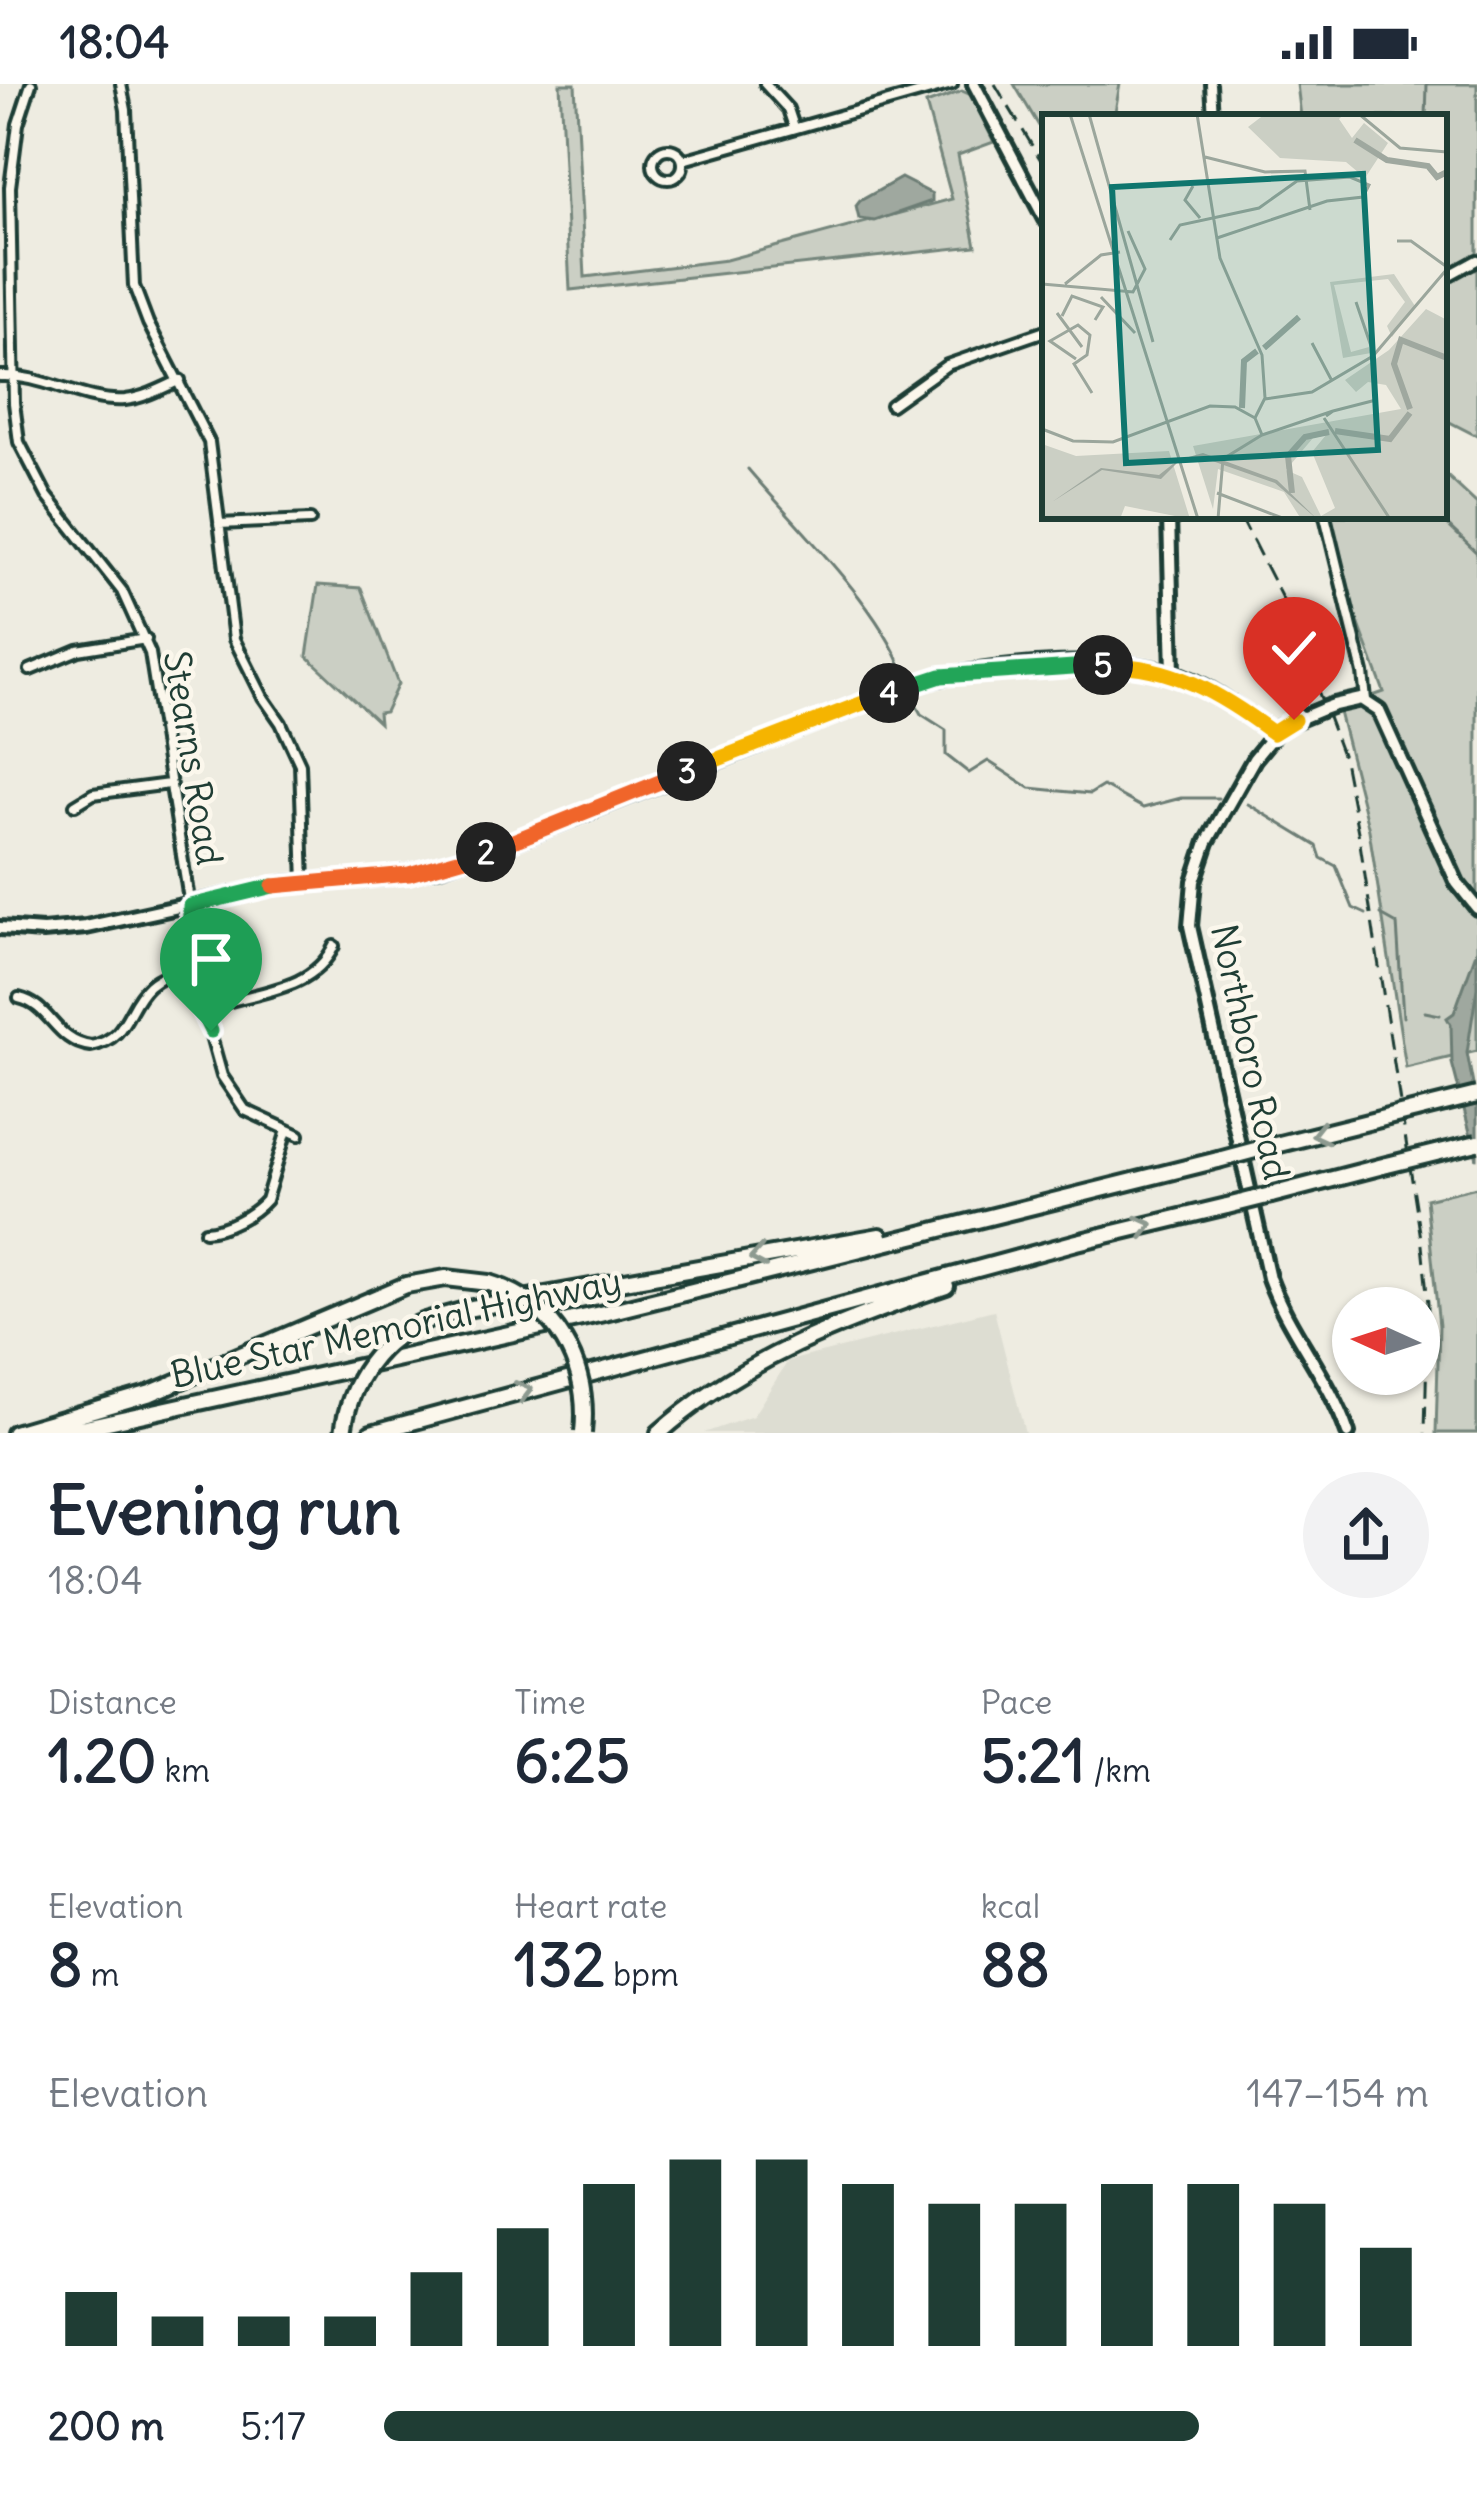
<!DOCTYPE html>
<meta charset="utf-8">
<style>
:root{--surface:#fff;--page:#f2f2f3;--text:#1f2937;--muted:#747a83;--accent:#1f3d34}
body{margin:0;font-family:Delius,sans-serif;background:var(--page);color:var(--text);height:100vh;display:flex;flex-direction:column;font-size:45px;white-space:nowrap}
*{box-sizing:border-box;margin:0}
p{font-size:39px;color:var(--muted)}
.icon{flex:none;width:66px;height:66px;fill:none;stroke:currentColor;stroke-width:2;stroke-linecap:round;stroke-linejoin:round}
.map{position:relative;height:1349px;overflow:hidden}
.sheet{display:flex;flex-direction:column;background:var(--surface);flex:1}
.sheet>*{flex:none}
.needle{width:78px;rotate:273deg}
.tools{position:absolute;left:1332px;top:1203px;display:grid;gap:24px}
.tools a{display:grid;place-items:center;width:108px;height:108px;border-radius:50%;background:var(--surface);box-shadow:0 3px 9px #0004;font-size:60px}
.pin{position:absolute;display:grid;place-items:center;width:102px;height:102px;color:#fff;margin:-123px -51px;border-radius:50% 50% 50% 0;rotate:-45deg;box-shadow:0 0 12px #0007}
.pin .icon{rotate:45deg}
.km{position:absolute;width:60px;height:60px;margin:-30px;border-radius:50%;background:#222;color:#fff;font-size:33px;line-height:60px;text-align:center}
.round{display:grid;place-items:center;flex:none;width:126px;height:126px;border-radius:63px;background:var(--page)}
.head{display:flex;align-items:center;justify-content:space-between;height:204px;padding:0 48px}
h1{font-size:66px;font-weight:700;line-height:90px}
.metrics{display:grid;grid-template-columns:repeat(3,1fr);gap:18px;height:204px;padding:12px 48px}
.metrics div{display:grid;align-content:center}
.metrics b{font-size:60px;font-weight:700}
.metrics small{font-size:33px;font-weight:400}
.metrics p{font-size:33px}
.chart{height:336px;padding:24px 48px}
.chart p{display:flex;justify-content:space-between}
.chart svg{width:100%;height:216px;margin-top:12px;stroke:var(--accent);stroke-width:6}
ul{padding:0 48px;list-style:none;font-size:39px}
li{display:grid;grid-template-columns:192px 144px 1fr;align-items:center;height:90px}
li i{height:30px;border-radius:15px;background:var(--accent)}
.status{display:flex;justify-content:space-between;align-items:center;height:84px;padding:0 60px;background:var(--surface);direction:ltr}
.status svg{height:33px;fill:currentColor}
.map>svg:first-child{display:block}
</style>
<div class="status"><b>18:04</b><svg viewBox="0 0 49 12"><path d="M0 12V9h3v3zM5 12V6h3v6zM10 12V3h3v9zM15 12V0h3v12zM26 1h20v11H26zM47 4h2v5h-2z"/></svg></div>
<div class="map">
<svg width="1477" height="1349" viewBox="0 0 1477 1349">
<rect width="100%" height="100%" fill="#eeece1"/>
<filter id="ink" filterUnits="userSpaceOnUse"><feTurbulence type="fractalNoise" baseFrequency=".00833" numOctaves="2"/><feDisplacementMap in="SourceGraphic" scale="24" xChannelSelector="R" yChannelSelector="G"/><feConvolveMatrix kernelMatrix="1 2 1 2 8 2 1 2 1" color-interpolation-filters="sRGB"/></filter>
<g filter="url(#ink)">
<path fill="#ddddd2" d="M994,1226l31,123h-321l49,-17 35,-55z"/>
<path fill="#cbcfc4" stroke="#75867c" stroke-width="3" d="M560,0h15l10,193 141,-17 226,-61 -26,-95 36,-13 9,4 23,47 -36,13 18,91 -406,44z
M1014,0h106l-6,33h-69v19z
M1297,0h180v352l-33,-17v-302h-143z
M1444,389l33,31v547l-71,17 -37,-238 -31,-122 46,-16 -30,-81 -23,-95h113z
M318,501l43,3 37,96 -13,28 -7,1 1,10 -72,-67z
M1477,1103v246h-41l3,-107 -13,-127z"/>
<path fill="#9fa89f" stroke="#6c7d74" stroke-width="3" d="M901,94l31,16v7l-57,20 -16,-2 -3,-13 4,-5z
M1477,866v38l-10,65 10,53v53l-25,-96 -1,-38 -4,-7 7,-5z"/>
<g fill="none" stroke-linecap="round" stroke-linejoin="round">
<path stroke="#6c7d74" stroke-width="3" d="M1426,33l1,-33
M748,385c47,56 140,144 158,212
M1438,432l39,37
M910,610l11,20 25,16v25l23,18 19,-12 42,27 60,6 13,-8 40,22 38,-10h37
M1248,720l69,42 4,12 15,8 17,42 13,6
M1381,831l16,9 6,93
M1425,928l15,3"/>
<defs>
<path id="street" d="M31,0l-13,40 -8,63 4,216 5,39 28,54 75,95 28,62 40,253 -1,80 18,36 15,54 23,34 54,25
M121,0l5,26 8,176 14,37 61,119 25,197 29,58 18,26 19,41 4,119
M765,0l23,25 6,18
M1211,0l2,33
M653 80a15 15 0 1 1 30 0a15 15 0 1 1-30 0Z
M683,76l269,-76
M1444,194l33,-18
M0,292c43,-2 82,27 125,24 19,-2 38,-12 55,-20
M891,321l56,-40 98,-34
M1325,432l38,157 3,27
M219,440l91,-4
M30,586l48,-20 68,-11
M75,721l18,-11 76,-10
M19,914c32,7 36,44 72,48 52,-10 28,-68 97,-76
M203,926c44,-19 108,-15 131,-64
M205,1147c20,-1 48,-16 61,-31l21,-70"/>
<path id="secondary" d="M974,0l71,135
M1169,432l4,157
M1334,621l27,-6 18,12 78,172 20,25
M1323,625l-43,18 -26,32 -47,83 -13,39 -4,45 79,352c20,55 60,99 79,155
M0,844l43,3 43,-4 197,-43 102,-7 52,-9 71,-24 388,-154c67,-24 204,-36 274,-18 36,10 73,39 103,61"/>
<path id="highway" d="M1259,1065l121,-30
M1271,1111l116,-30
M428,1236l44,-12 408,-72
M14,1349l137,-40 255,-108 40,-7 43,5
M58,1349l542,-119 618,-154
M371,1349l706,-191 150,-36
M659,1349c81,-73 186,-113 287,-147"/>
</defs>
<use href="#street" stroke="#1f3d34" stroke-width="16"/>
<use href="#secondary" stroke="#1f3d34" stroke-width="20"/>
<use href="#highway" stroke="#1f3d34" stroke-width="22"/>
<use href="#street" stroke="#fbf7ec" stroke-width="8"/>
<use href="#secondary" stroke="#fbf7ec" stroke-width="10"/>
<use href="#highway" stroke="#fbf7ec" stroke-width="14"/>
<path stroke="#1f3d34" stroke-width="3" stroke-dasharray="18 9" stroke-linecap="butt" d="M995,0l50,83
M1240,432l47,92 57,152 15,77 63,408 6,58 -3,130"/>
<defs>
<path id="secondary-bridge" d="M1323,625l11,-4"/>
<path id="highway-bridge" d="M1380,1035l97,-24
M1218,1076l41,-11
M1387,1081l90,-22
M1227,1122l44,-11
M489,1199c67,20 101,82 94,150
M343,1349c6,-51 36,-95 85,-113"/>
</defs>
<use href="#secondary-bridge" stroke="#1f3d34" stroke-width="20" stroke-linecap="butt"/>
<use href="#highway-bridge" stroke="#1f3d34" stroke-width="22" stroke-linecap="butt"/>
<use href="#secondary-bridge" stroke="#fbf7ec" stroke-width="10"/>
<use href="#highway-bridge" stroke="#fbf7ec" stroke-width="14"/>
</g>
<defs><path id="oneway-chevron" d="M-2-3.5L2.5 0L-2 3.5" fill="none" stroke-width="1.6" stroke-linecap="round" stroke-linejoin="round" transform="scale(3)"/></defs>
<g stroke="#8d9a90">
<use href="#oneway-chevron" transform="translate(1320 1050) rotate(166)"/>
<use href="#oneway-chevron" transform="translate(1145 1142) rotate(-14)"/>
<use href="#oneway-chevron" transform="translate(758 1173) rotate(170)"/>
<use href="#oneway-chevron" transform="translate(524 1307) rotate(-15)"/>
</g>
</g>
<g fill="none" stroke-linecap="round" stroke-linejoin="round" filter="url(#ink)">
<defs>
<path id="split-1" d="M211,947l-22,-45 1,-80 83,-20"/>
<path id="split-2" d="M273,802l136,-12 77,-22"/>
<path id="split-3" d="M486,768l201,-81"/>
<path id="split-4" d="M687,687l202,-78"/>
<path id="split-5" d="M889,609l52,-17 162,-11"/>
<path id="split-6" d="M1103,581c66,-2 118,29 170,68l21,-13"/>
</defs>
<use href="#split-1" stroke="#fff" stroke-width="24"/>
<use href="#split-2" stroke="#fff" stroke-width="24"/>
<use href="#split-3" stroke="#fff" stroke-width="24"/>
<use href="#split-4" stroke="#fff" stroke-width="24"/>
<use href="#split-5" stroke="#fff" stroke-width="24"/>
<use href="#split-6" stroke="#fff" stroke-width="24"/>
<use href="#split-1" stroke="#22a559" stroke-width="15"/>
<use href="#split-2" stroke="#f0652b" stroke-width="15"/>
<use href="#split-3" stroke="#f0652b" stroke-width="15"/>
<use href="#split-4" stroke="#f5b400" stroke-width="15"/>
<use href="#split-5" stroke="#22a559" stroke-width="15"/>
<use href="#split-6" stroke="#f5b400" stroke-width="15"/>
</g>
<g text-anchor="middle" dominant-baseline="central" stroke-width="9" stroke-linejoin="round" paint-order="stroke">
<g font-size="36" fill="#1f3d34" stroke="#fbf7ec">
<text transform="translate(193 674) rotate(81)">Stearns Road</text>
<text transform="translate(1250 968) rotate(78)">Northboro Road</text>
<text transform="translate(396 1244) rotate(-12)">Blue Star Memorial Highway</text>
</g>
</g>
<g transform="translate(1042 30)">
<rect width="405" height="405" fill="#eeece1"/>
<path d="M223,0h79l-5,5 13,19 12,-15 24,20 -23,35 -19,-16 -66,-4 -32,-31zM352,160l21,32 -23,31 -5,-11 18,-24 -17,-23 -54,6 17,67 18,-5 2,6 -28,5 -13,-76zM384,195l21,11v199h-146l-17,-27 -66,-23 -5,40 -20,-63 208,-37 -15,-24 -18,-3 -12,10 -11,-12 44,-30zM284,321l-14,17 23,56 -14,8 -19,-39 -16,-7 27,-32zM0,330l34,12 93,-5 21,68 -65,-13 -5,13h-78z" fill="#cbcfc4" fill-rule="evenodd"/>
<path d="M161,339l74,27 40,39 -42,-36 -74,-26 -24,6 -16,16 -59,-9 -50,32 49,-34 58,7 19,-15z" fill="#9fa89f"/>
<path fill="none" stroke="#9fa89f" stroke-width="6" d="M313,26l32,20 41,6 9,11 10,-5M222,234l35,-31M200,294l2,-47 13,-10M368,295l-16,-45 7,-24 46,18M293,317l55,8 20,-26M250,379l-4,-37 17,-19 24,-5"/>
<path fill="none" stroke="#9ba69c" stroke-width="3" d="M28,0l128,405M47,0l64,228M155,0l23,144 42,97 3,43 -10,20M317,0l41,34 47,4M163,43l60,15 40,-1 5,39M151,72l-8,14 15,18M128,126l10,-15 79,-17 38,-27 53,-4 19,8 -6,12 -36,4 -110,37M355,127h14l36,26M0,170l91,8 12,-23 -17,-38M23,170l36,-29 19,-3M59,183l34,36M314,188l18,53M15,199l25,34M20,202l10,-20 31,11 -8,13M270,229l20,38M34,245l-26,-18 28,-16 12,10 -3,20 -13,9 18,29M223,285l47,-7 61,-36 74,-87M291,297l43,-11M282,304l66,101M0,315l31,12 40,1 97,-36 25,1 20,11 7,17 -39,24 -5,60M220,321l71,-24 -7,5M175,379l68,26"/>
<path fill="#0f766e" fill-opacity="0.15" stroke="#0f766e" stroke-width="6" d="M321,60l15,276 -252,13 -14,-276z"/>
<rect width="405" height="405" fill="none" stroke="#1f3d34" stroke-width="6"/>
</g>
</svg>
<div class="tools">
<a><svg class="needle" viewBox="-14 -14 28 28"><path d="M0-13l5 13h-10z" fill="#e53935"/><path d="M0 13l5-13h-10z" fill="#747a83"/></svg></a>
</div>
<div class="pin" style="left:211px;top:947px;background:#1e9e55"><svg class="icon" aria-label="arrive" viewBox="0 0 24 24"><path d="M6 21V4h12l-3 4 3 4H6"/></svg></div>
<div class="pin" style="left:1294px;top:636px;background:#d93025"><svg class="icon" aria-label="check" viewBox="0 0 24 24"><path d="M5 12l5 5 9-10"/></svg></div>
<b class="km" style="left:486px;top:768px">2</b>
<b class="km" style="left:687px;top:687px">3</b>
<b class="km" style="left:889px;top:609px">4</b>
<b class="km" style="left:1103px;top:581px">5</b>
</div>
<section class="sheet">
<div class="head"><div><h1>Evening run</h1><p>18:04</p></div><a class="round"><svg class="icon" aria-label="share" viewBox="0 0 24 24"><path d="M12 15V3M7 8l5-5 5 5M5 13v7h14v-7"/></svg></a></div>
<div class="metrics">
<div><p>Distance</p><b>1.20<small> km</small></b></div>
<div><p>Time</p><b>6:25</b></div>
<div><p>Pace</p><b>5:21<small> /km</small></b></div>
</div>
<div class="metrics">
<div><p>Elevation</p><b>8<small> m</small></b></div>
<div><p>Heart rate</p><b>132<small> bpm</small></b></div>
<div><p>kcal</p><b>88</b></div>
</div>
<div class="chart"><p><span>Elevation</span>147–154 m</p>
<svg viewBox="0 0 160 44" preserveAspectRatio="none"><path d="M5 44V33M15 44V38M25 44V38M35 44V38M45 44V29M55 44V20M65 44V11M75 44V6M85 44V6M95 44V11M105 44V15M115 44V15M125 44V11M135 44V11M145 44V15M155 44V24"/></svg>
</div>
<ul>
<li><b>200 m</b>5:17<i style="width:78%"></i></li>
</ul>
</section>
